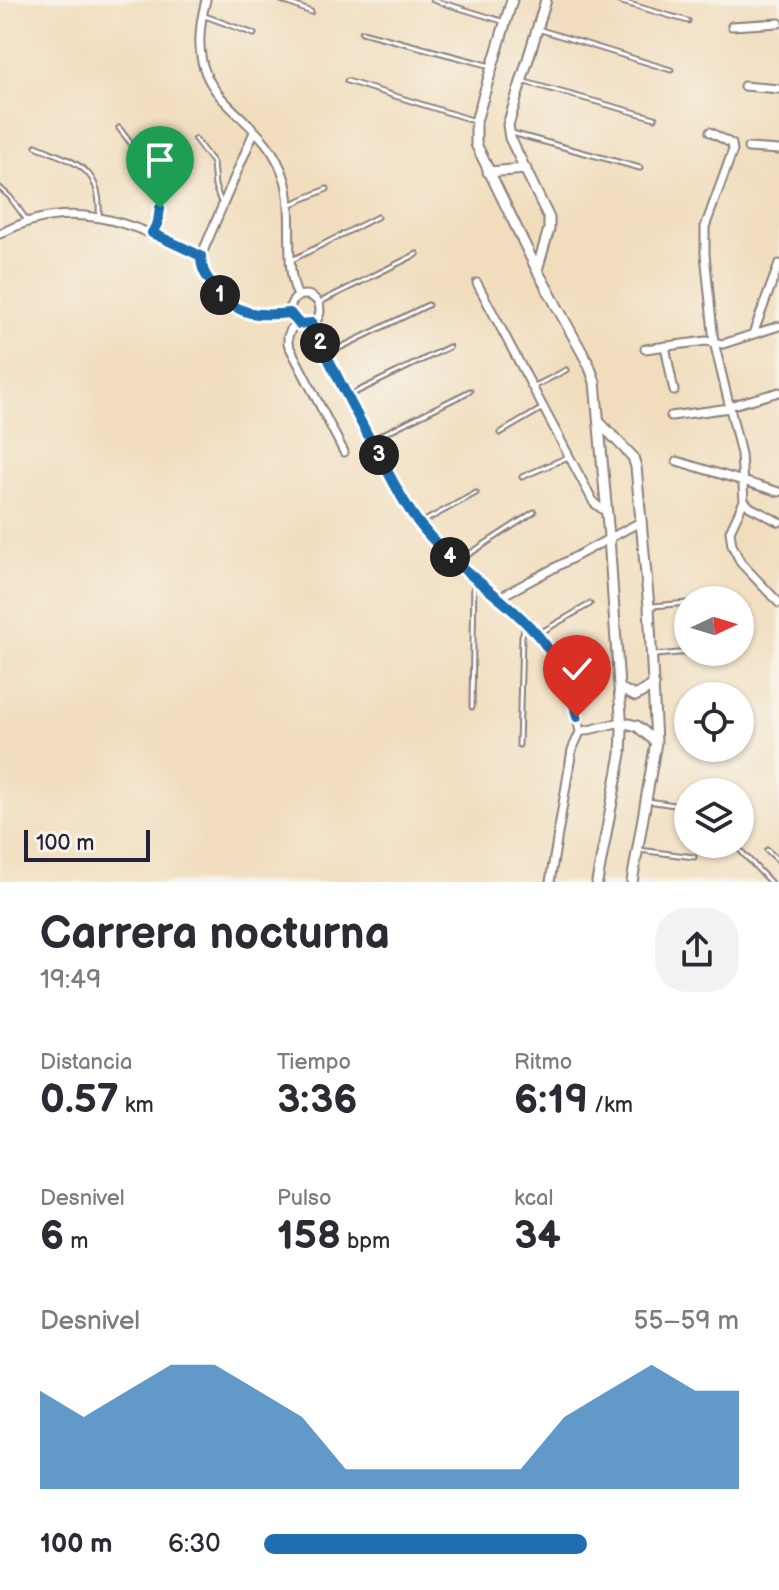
<!DOCTYPE html>
<html lang="es">
<meta charset="utf-8">
<style>
:root{--surface:#fff;--page:#f2f2f3;--text:#2b2b33;--muted:#7c7c81;--accent:#1f6fb2}
body{margin:0;font-family:"Balsamiq Sans",sans-serif;background:var(--page);color:var(--text);height:100vh;display:flex;flex-direction:column;font-size:30px;white-space:nowrap}
*{box-sizing:border-box;margin:0}
p{font-size:26px;color:var(--muted)}
.icon{flex:none;width:44px;height:44px;fill:none;stroke:currentColor;stroke-width:2;stroke-linecap:round;stroke-linejoin:round}
.map{position:relative;height:882px;overflow:hidden}
.drawer{display:flex;flex-direction:column;background:var(--surface);flex:1}
.drawer>*{flex:none}
.needle{width:52px;rotate:86deg}
.fabs{position:absolute;left:674px;top:586px;display:grid;gap:16px}
.fabs a{display:grid;place-items:center;width:80px;height:80px;border-radius:50%;background:var(--surface);box-shadow:0 2px 6px #0004;font-size:40px}
.scale{position:absolute;left:24px;bottom:20px;width:126px;box-sizing:border-box;padding-left:8px;border:4px solid #22223b;border-top:0;font-size:22px;line-height:28px;white-space:nowrap;color:#22223b;-webkit-text-stroke:6px #f7f3e8;paint-order:stroke}
.pin{position:absolute;display:grid;place-items:center;width:68px;height:68px;color:#fff;margin:-82px -34px;border-radius:50% 50% 50% 0;rotate:-45deg;box-shadow:0 0 8px #0007}
.pin .icon{rotate:45deg}
.km{position:absolute;width:40px;height:40px;margin:-20px;border-radius:50%;background:#222;color:#fff;font-size:22px;line-height:40px;text-align:center}
.round{display:grid;place-items:center;flex:none;width:84px;height:84px;border-radius:32px;background:var(--page)}
.summary{display:flex;align-items:center;justify-content:space-between;height:136px;padding:0 40px}
h1{font-size:44px;font-weight:700;line-height:60px}
.figures{display:grid;grid-template-columns:repeat(3,1fr);gap:12px;height:136px;padding:8px 40px}
.figures div{display:grid;align-content:center}
.figures b{font-size:40px;font-weight:700}
.figures small{font-size:22px;font-weight:400}
.figures p{font-size:22px}
.chart{height:224px;padding:16px 40px}
.chart p{display:flex;justify-content:space-between}
.chart svg{width:100%;height:144px;margin-top:8px;fill:var(--accent);opacity:.7}
ul{padding:0 40px;list-style:none;font-size:26px}
li{display:grid;grid-template-columns:128px 96px 1fr;align-items:center;height:60px}
li i{height:20px;border-radius:10px;background:var(--accent)}
.map>svg:first-child{display:block}
</style>
<div class="map">
<svg width="779" height="882" viewBox="0 0 779 882">
<rect width="100%" height="100%" fill="#f7f3e8"/>
<filter id="ink" filterUnits="userSpaceOnUse"><feTurbulence type="fractalNoise" baseFrequency=".0125" numOctaves="2"/><feDisplacementMap in="SourceGraphic" scale="16" xChannelSelector="R" yChannelSelector="G"/><feConvolveMatrix kernelMatrix="1 2 1 2 8 2 1 2 1" color-interpolation-filters="sRGB"/></filter>
<filter id="wash" filterUnits="userSpaceOnUse"><feTurbulence type="fractalNoise" baseFrequency=".006" numOctaves="4" result="noise"/><feDisplacementMap in="SourceGraphic" scale="32" xChannelSelector="R" yChannelSelector="G"/><feGaussianBlur stdDeviation="1.8" result="paint"/><feColorMatrix in="noise" values="0 0 0 0 0 0 0 0 0 0 0 0 0 0 0 0 0 1.4 0 .05"/><feComposite in="paint" operator="in"/></filter>
<g filter="url(#wash)">
<rect width="100%" height="100%" fill="#f1ddbd"/>
</g>
<g filter="url(#ink)">
<g fill="none" stroke-linecap="round" stroke-linejoin="round">
<defs>
<path id="service" d="M281,0l30,12
M433,0l69,21
M615,0l73,21
M205,16l49,18
M541,30l130,40
M362,32l129,34
M347,81l125,39
M525,82l130,36
M119,128c23,30 56,67 33,105
M512,133l128,35
M195,139l18,24 2,23 7,19
M36,146c39,17 66,21 63,70
M0,188l10,9 16,22
M289,205l38,-16
M292,260l85,-43
M318,303l99,-49
M327,354l101,-49
M535,386l31,-16
M348,396l101,-49
M500,433l43,-25
M373,439l97,-48
M522,477l46,-20
M419,524l57,-31
M457,562l77,-50
M653,606l35,-3
M538,634l52,-30
M740,648h1
M656,655l34,-3
M472,707l2,-129
M519,745l3,-109 5,-15
M648,801l40,6
M639,850l55,7
M740,850l30,32
M767,850l12,11"/>
<path id="minor" d="M206,0c-30,110 56,103 79,180 10,34 -2,87 13,116
M732,26l47,-3
M744,86l35,3
M254,132l-53,124c0,11 4,19 11,28 21,30 43,33 78,29
M710,132l22,12 1,6 -28,77v27l9,88 27,112 3,47 -14,30 2,14 9,18 38,40
M748,148l31,2
M0,234c71,-40 134,-9 201,22
M477,283l117,220 12,9
M290 310a15 15 0 1 1 30 0a15 15 0 1 1-30 0Z
M295,321l-7,15v8l56,108
M312,323l56,113 51,88 37,39 71,58 28,36 16,31 6,29 3,15 -8,18 -22,132
M753,334l26,-70
M665,346l9,45
M645,349l61,-8 17,3 56,-18
M729,406l50,-14
M671,416l59,-8
M677,461l102,31
M744,501l6,6 29,15
M500,597l142,-76
M580,732l41,-10"/>
<path id="tertiary" d="M512,0l-36,121v23l61,126 52,95 6,17 14,155 13,194 -1,23 -24,128
M488,172l38,-3
M537,270l12,-41v-11l-39,-80 -2,-13 38,-125
M601,424l32,33 3,10 13,140 7,135 -24,140
M619,688l16,8 19,-11
M621,722l16,4 19,16"/>
</defs>
<use href="#service" stroke="#8a807c" stroke-width="7"/>
<use href="#minor" stroke="#8a807c" stroke-width="11"/>
<use href="#tertiary" stroke="#8a807c" stroke-width="13"/>
<use href="#service" stroke="#fff" stroke-width="3"/>
<use href="#minor" stroke="#fff" stroke-width="7"/>
<use href="#tertiary" stroke="#fff" stroke-width="9"/>
</g>
</g>
<g fill="none" stroke-linecap="round" stroke-linejoin="round" filter="url(#ink)">
<defs>
<path id="route" d="M160,208l-2,14 -6,11 49,23c0,12 4,19 11,28 22,31 43,33 78,29l9,11 13,-1c19,45 43,88 66,131 14,24 26,52 44,73 57,70 136,91 155,190"/>
</defs>
<use href="#route" stroke="#fff" stroke-width="16"/>
<use href="#route" stroke="#1f6fb2" stroke-width="10"/>
</g>
</svg>
<div class="fabs">
<a><svg class="needle" viewBox="-14 -14 28 28"><path d="M0-13l5 13h-10z" fill="#e53935"/><path d="M0 13l5-13h-10z" fill="#7c7c81"/></svg></a>
<a><svg class="icon" aria-label="locate" viewBox="0 0 24 24"><circle cx="12" cy="12" r="6"/><path d="M12 2v4M12 18v4M2 12h4M18 12h4"/></svg></a>
<a><svg class="icon" aria-label="layers" viewBox="0 0 24 24"><path d="M12 4l9 5-9 5-9-5zM3 14l9 5 9-5"/></svg></a>
</div>
<div class="scale">100 m</div>
<div class="pin" style="left:160px;top:208px;background:#1e9e55"><svg class="icon" aria-label="arrive" viewBox="0 0 24 24"><path d="M6 21V4h12l-3 4 3 4H6"/></svg></div>
<div class="pin" style="left:577px;top:717px;background:#d93025"><svg class="icon" aria-label="check" viewBox="0 0 24 24"><path d="M5 12l5 5 9-10"/></svg></div>
<b class="km" style="left:220px;top:295px">1</b>
<b class="km" style="left:320px;top:343px">2</b>
<b class="km" style="left:379px;top:455px">3</b>
<b class="km" style="left:450px;top:557px">4</b>
</div>
<section class="drawer">
<div class="summary"><div><h1>Carrera nocturna</h1><p>19:49</p></div><a class="round"><svg class="icon" aria-label="share" viewBox="0 0 24 24"><path d="M12 15V3M7 8l5-5 5 5M5 13v7h14v-7"/></svg></a></div>
<div class="figures">
<div><p>Distancia</p><b>0.57<small> km</small></b></div>
<div><p>Tiempo</p><b>3:36</b></div>
<div><p>Ritmo</p><b>6:19<small> /km</small></b></div>
</div>
<div class="figures">
<div><p>Desnivel</p><b>6<small> m</small></b></div>
<div><p>Pulso</p><b>158<small> bpm</small></b></div>
<div><p>kcal</p><b>34</b></div>
</div>
<div class="chart"><p><span>Desnivel</span>55–59 m</p>
<svg viewBox="0 0 160 44" preserveAspectRatio="none"><path d="M0 44V14L10 22L20 14L30 6L40 6L50 14L60 22L70 38L80 38L90 38L100 38L110 38L120 22L130 14L140 6L150 14L160 14V44z"/></svg>
</div>
<ul>
<li><b>100 m</b>6:30<i style="width:68%"></i></li>
</ul>
</section>
